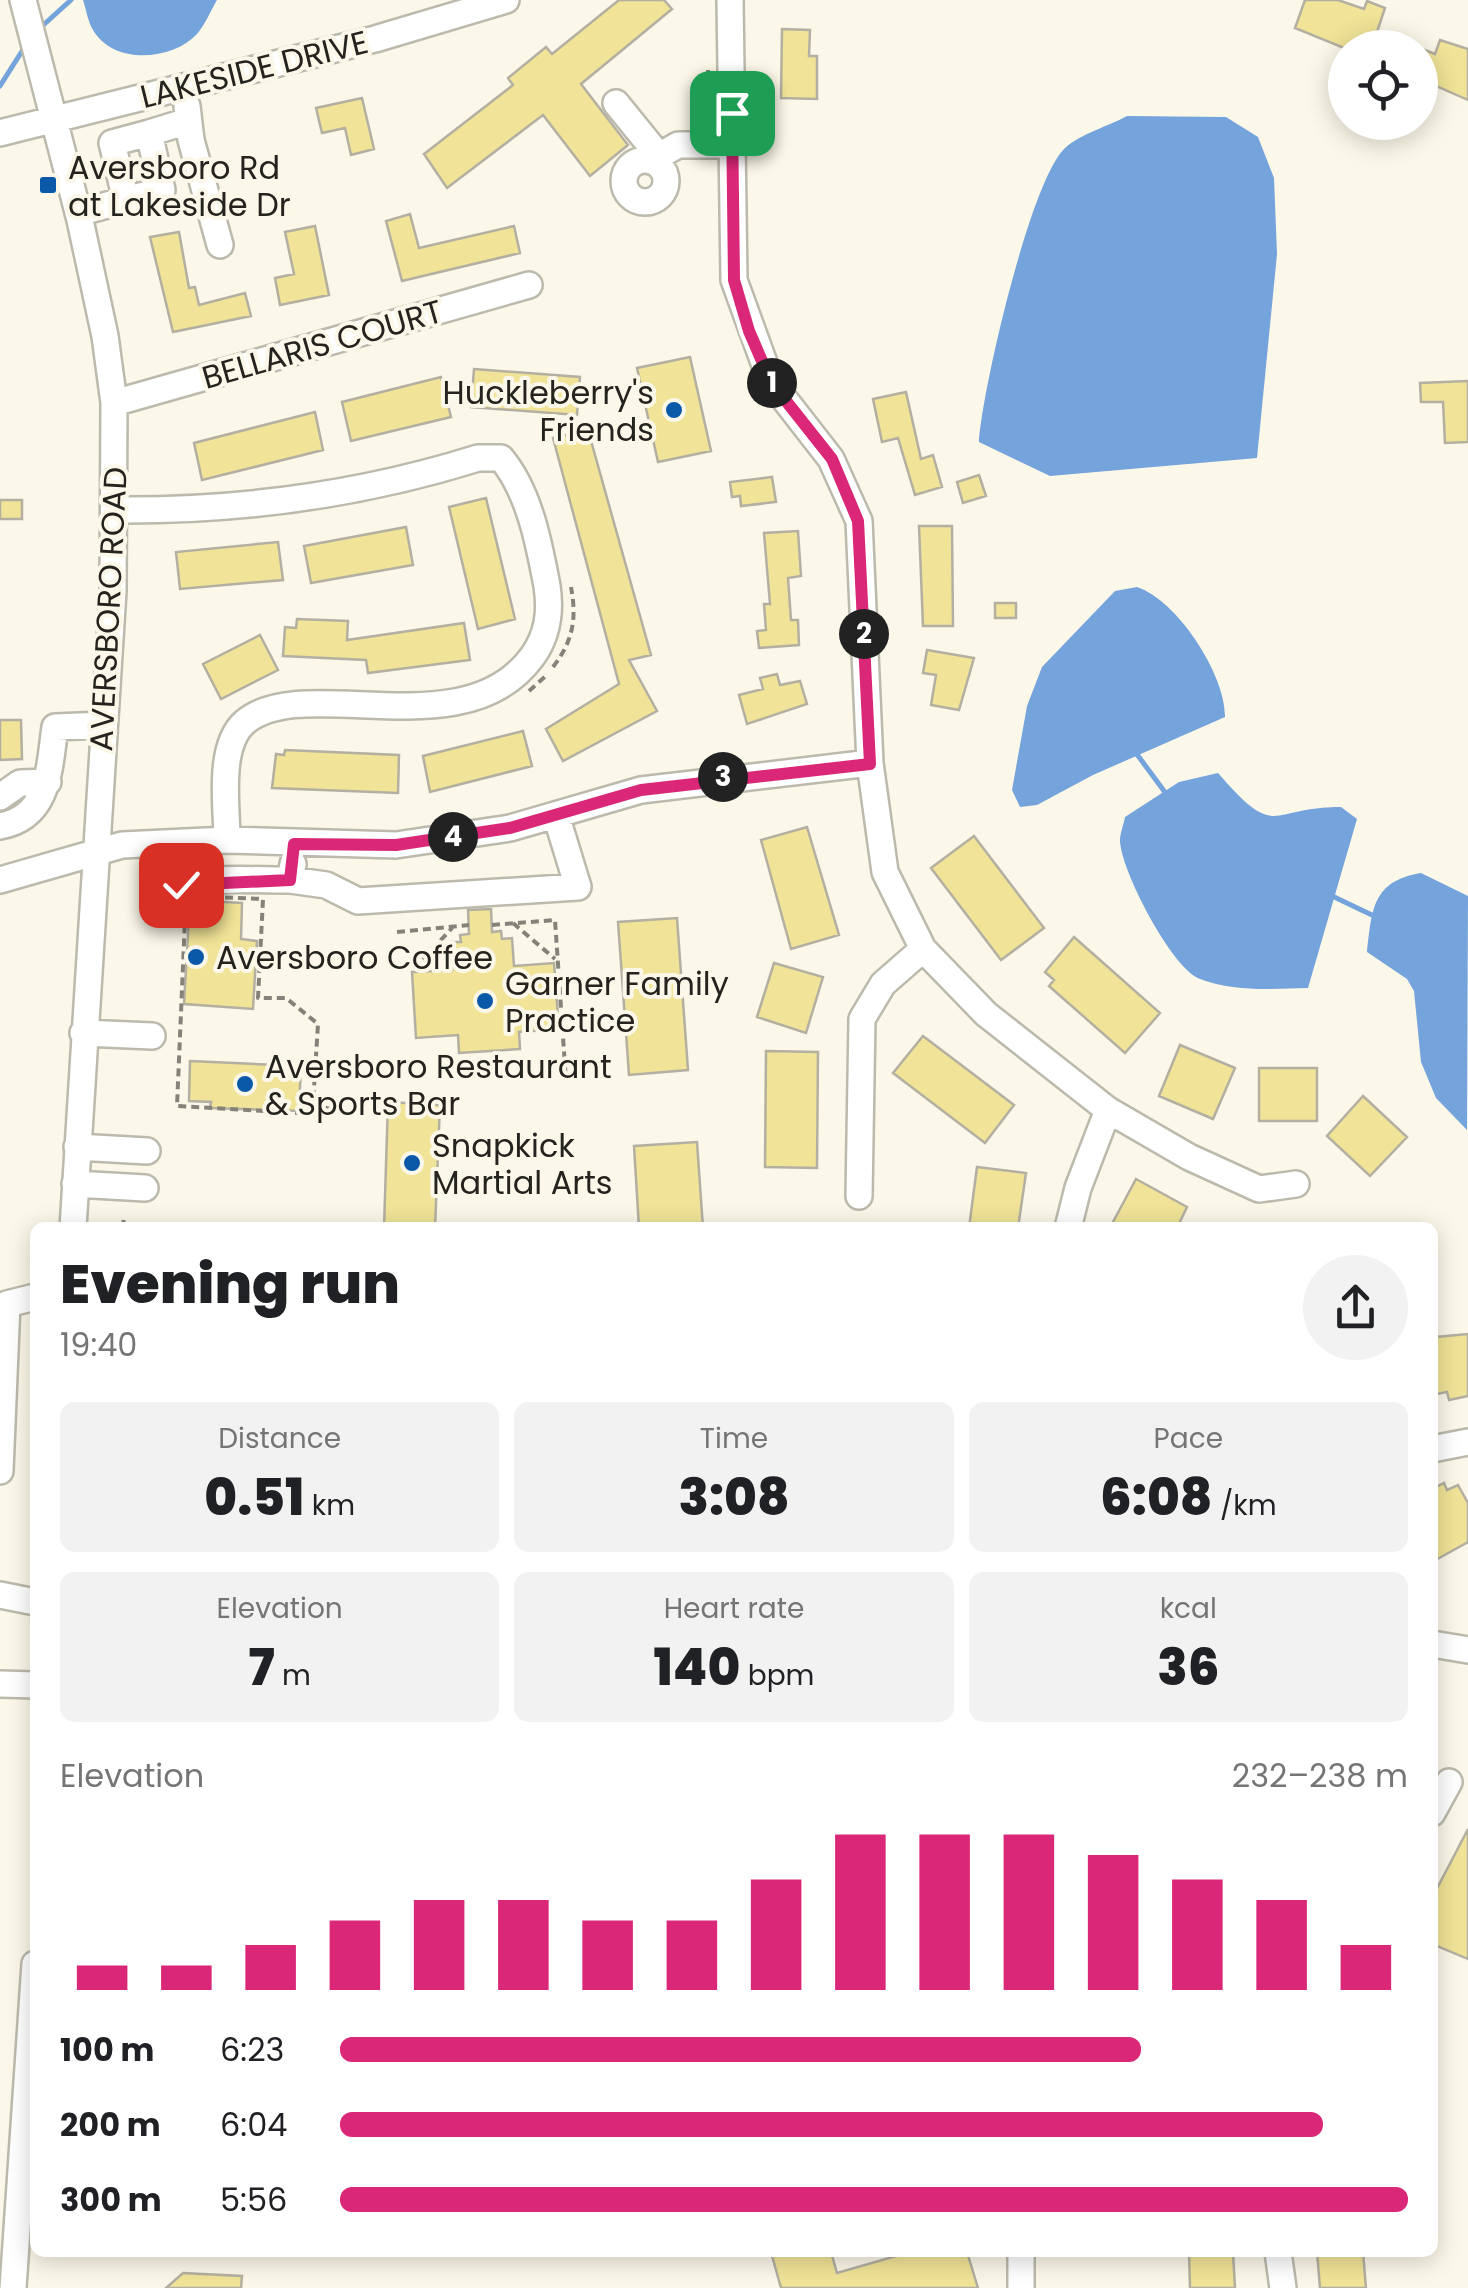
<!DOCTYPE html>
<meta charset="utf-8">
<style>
:root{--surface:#fff;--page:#f2f2f2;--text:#202124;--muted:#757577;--accent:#db2777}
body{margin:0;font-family:Poppins,sans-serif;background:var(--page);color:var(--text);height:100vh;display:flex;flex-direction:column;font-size:38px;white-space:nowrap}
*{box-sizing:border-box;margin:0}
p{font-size:32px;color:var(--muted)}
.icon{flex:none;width:55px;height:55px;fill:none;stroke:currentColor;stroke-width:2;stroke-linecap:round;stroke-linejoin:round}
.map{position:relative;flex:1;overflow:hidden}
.sheet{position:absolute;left:30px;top:1222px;width:1408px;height:1035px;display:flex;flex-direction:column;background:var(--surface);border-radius:15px;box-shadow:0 5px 25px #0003}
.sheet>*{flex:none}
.controls{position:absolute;left:1328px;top:30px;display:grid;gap:20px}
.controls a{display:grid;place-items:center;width:110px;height:110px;border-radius:50%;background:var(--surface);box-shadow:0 5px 25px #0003;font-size:50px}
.pin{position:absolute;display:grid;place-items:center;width:85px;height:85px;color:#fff;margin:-42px;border-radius:20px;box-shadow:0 5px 15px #0006}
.km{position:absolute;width:50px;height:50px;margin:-25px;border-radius:50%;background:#222;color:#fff;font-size:28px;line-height:50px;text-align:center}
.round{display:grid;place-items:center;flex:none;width:105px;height:105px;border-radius:52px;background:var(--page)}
.summary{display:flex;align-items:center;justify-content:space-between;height:170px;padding:0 30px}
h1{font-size:55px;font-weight:800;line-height:75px}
.figures{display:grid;grid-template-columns:repeat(3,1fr);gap:15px;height:170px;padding:10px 30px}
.figures div{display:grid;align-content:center;border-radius:15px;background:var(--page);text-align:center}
.figures b{font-size:50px;font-weight:800}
.figures small{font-size:28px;font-weight:400}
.figures p{font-size:28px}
.chart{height:280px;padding:20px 30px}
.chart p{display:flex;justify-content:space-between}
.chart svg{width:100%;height:180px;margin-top:10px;stroke:var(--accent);stroke-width:6}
ul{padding:0 30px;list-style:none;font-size:32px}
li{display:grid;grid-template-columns:160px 120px 1fr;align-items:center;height:75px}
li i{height:25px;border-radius:12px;background:var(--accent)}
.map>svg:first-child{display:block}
</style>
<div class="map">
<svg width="1468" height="2288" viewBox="0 0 1468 2288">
<rect width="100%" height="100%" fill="#fbf8e9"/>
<path fill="#75a3db" d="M83,0h134c-6,10 -12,25 -20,34 -25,27 -84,31 -104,-4 -5,-8 -7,-21 -10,-30z
M1127,116l99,1 32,20 16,41 3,76 -20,204 -207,18 -71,-34c3,-51 51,-261 86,-294 15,-14 44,-22 62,-32z
M1137,587c40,13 89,88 88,130l-132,58 -56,30 -17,2 -8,-17 15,-84 15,-39 73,-76z
M1218,773c60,69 49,34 123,34l16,12 -49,169c-37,1 -74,4 -108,-9 -28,-10 -80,-110 -80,-139 0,-7 4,-16 5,-23l54,-35z
M1421,873l47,23 -1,234 -31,-32 -15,-36 -7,-71 -7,-12 -40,-27c5,-42 5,-71 54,-79z"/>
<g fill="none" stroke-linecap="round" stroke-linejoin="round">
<path stroke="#75a3db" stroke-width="5" d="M40,28l31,-28
M0,86l24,-38
M1136,753l31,42
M1330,895l44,21"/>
</g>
<path fill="#f1e397" stroke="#b3b0a2" stroke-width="2.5" d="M619,0h45l8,9 -91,75 47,61 -38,31 -47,-61 -96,73 -23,-34 89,-69 -5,-7 38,-31 6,7z
M1305,0h33l26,9 3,-8 18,7 -8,24 36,16h-69l-49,-20z
M782,29l28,1 -1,26h8v43l-36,-1z
M1440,40l28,9v51l-48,-21v-31l15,6z
M362,98l12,51 -23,6 -6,-27 -23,5 -6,-25z
M410,214l9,34 95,-22 6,27 -118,28 -16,-60z
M315,226l14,69 -49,10 -5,-27 19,-4 -9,-42z
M179,232l10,56 6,-1 4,18 46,-12 6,23 -78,16 -23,-95z
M690,357l21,94 -53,11 -21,-94z
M474,369l106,8 -3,38 -106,-8z
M441,377l10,40 -100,24 -9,-39z
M1468,381v61l-23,1 -2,-41h-22l-1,-19z
M906,392l15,67 12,-4 9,32 -27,8 -17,-57 -16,4 -9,-43z
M315,412l8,38 -121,30 -8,-37z
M588,430l63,225 -22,5 28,51 -94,50 -17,-32 73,-45 -66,-246z
M979,475l7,21 -23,7 -6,-21z
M772,477l4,25 -35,4 -1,-10 -8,1 -2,-15z
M486,498l29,121 -37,10 -29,-122z
M0,500h22v19h-22z
M919,526h33l1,100h-30z
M406,527l7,38 -102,18 -7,-37z
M798,531l3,45 -13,2 3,42h7l1,25 -40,3 -2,-17 9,-1 -2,-26h6l-6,-71z
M278,542l5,38 -103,9 -4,-37z
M995,603h21v15h-21z
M297,619l51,2 -1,19 117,-17 6,37 -102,13 -2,-13 -83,-4 2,-29 11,1z
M260,635l18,35 -57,29 -18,-35z
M927,650l47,8 -15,52 -28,-5 5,-30 -13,-2z
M777,674l3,11 20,-4 7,23 -60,20 -8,-29 24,-6 -3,-11z
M0,720h21l1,39 -22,1z
M523,731l9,35 -102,26 -7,-36z
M285,750l114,5 -1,38 -126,-5 4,-34 8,1z
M807,827l32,108 -48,14 -30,-109z
M974,836l70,92 -43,32 -70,-92z
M190,900l52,3 -1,36 16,2 -4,68 -69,-5z
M491,909l1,23 9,-1 1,8 10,-1 2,28 40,-3 5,66 -40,3 1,17 -61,4 -1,-18 -42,3 -4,-66 40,-2 -1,-28h10l-1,-7 9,-1 -1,-24z
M677,918l11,152 -59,5 -11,-153z
M1074,937l86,76 -35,40 -76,-67 5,-6 -9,-8z
M774,963l49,14 -17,56 -49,-16z
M923,1036l91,69 -29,38 -92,-70z
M1180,1045l55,23 -22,51 -54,-23z
M766,1051l52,1 -1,116 -52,-1z
M190,1061l111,5 -2,45 -89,-3 1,-6 -22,-1z
M1259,1068h58v53h-58z
M1363,1096l44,41 -37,39 -43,-40z
M388,1102l52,3 -5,123h-51z
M697,1142l6,86h-64l-5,-82z
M977,1167l49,6 -8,55h-49z
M1136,1179l51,28 -10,21h-54l-10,-6z
M1468,1334v62l-19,4 -2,-8 -15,3 4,-58z
M1444,1483l3,7 11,-5 10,18v39l-36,20v-73z
M1468,1829v130l-36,-15v-46z
M771,2252h60l6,21 73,-21h57l11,36h-197z
M1189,2252h44l2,36h-45z
M1317,2252h46l3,36h-46z
M183,2273l59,3 -1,12h-75z"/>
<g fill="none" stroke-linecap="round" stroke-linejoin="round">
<defs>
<path id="minor" d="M23,0l57,220 25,116 9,67 -1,188 -40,637
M730,0l4,280 37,102 60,77 28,62 11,242 15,109 38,77 63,65 122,96 81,47 70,32 37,-5
M616,103l43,53
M187,106l4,34 29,105
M0,133l375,-94 131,-39
M624 181a21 21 0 1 1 42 0a21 21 0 1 1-42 0Z
M650,161l28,-16h54
M126,200l-14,-57 37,-10
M78,213l84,-23 -13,-57 39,-12
M114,403l415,-118
M116,510c122,1 244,-15 362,-52h23c28,33 38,85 46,128 4,26 1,49 -15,71 -68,93 -228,15 -287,65 -28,24 -18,85 -18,118
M0,797l20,-14 28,-1
M0,826c50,-9 49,-58 55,-99l48,-2
M0,880l122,-35 105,-5 169,5 114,-17 131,-38 229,-27
M290,880l36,5 32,16 220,-14 -22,-72
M159,896c20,-23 100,-15 131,-16l3,-16
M83,1033l69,3
M77,1147l70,4
M75,1184l70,4
M859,1196l3,-177 21,-35 40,-35
M1068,1228l10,-40 30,-78
M1432,1449l36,-7
M0,1471l7,-167 28,-7
M0,1595l35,7
M1432,1644l36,6
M0,1684l35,1
M1432,1813l17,-31
M1021,2252v36
M1278,2252l5,36
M13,2288l22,-324"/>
</defs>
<use href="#minor" stroke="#bcbaac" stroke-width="30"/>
<path stroke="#858379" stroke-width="4" stroke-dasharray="8 5" stroke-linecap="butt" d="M707,125l1,-55
M553,667c20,-26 24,-48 18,-80
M529,691l19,-17
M186,896l77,3 -5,99h28l32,26 -5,80 -15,9 -121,-7z
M513,923l42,36
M492,925l63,-5 11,161
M397,932l72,-7
M414,969l39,-42
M313,1104l24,7
M123,1228l1,-12"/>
<use href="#minor" stroke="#fff" stroke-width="25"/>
</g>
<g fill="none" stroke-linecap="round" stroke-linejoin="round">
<defs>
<path id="route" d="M181,885l109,-5 4,-36 102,1 114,-17 131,-38 229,-26 -12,-243 -26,-62 -61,-77 -22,-51 -15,-51 -2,-167"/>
</defs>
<use href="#route" stroke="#fff" stroke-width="20"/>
<use href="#route" stroke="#db2777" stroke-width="12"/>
</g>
<g fill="#0959a8" stroke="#fbf8e9" stroke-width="4">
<rect x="38" y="175" width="20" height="20" rx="5"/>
<circle cx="674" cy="410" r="10"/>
<circle cx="196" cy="957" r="10"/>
<circle cx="485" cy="1001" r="10"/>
<circle cx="245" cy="1084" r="10"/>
<circle cx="412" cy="1163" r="10"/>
</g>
<g text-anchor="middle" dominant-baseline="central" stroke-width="8" stroke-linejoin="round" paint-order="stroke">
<g font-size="32" fill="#24231d" stroke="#fbf8e9">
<text transform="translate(254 69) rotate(-14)">LAKESIDE DRIVE</text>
<text transform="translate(322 344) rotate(-16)">BELLARIS COURT</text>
<text transform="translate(108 609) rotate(-87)">AVERSBORO ROAD</text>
</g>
<g font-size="32" fill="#24231d" stroke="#fbf8e9" text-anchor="start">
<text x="68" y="167">Aversboro Rd<tspan x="68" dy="37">at Lakeside Dr</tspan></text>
<text x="654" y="392" text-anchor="end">Huckleberry's<tspan x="654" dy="37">Friends</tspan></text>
<text x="216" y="957">Aversboro Coffee</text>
<text x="505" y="983">Garner Family<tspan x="505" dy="37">Practice</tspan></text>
<text x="265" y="1066">Aversboro Restaurant<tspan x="265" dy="37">&amp; Sports Bar</tspan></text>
<text x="432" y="1145">Snapkick<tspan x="432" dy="37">Martial Arts</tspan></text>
</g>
</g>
</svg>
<div class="controls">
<a><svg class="icon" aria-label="locate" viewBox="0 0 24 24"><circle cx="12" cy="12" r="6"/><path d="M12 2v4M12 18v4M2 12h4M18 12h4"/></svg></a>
</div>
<div class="pin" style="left:732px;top:113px;background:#1e9e55"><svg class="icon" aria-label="arrive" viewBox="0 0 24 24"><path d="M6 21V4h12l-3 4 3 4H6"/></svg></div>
<div class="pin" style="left:181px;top:885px;background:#d93025"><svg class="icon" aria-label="check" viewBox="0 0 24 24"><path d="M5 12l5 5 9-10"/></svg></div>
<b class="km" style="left:772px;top:383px">1</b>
<b class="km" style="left:864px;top:634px">2</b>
<b class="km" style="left:723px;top:777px">3</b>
<b class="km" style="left:453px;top:837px">4</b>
<section class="sheet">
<div class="summary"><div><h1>Evening run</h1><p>19:40</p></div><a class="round"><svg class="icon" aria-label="share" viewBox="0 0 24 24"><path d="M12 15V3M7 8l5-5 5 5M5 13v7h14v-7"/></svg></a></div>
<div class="figures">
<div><p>Distance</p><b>0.51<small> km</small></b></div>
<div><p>Time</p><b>3:08</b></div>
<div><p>Pace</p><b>6:08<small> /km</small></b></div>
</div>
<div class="figures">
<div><p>Elevation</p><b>7<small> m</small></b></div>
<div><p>Heart rate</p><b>140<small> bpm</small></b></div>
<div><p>kcal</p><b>36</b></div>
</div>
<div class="chart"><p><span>Elevation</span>232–238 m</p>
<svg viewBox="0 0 160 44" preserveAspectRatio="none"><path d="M5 44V38M15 44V38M25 44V33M35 44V27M45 44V22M55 44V22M65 44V27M75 44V27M85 44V17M95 44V6M105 44V6M115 44V6M125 44V11M135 44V17M145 44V22M155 44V33"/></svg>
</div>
<ul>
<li><b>100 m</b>6:23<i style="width:75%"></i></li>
<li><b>200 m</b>6:04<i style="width:92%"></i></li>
<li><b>300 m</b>5:56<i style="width:100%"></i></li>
</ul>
</section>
</div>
